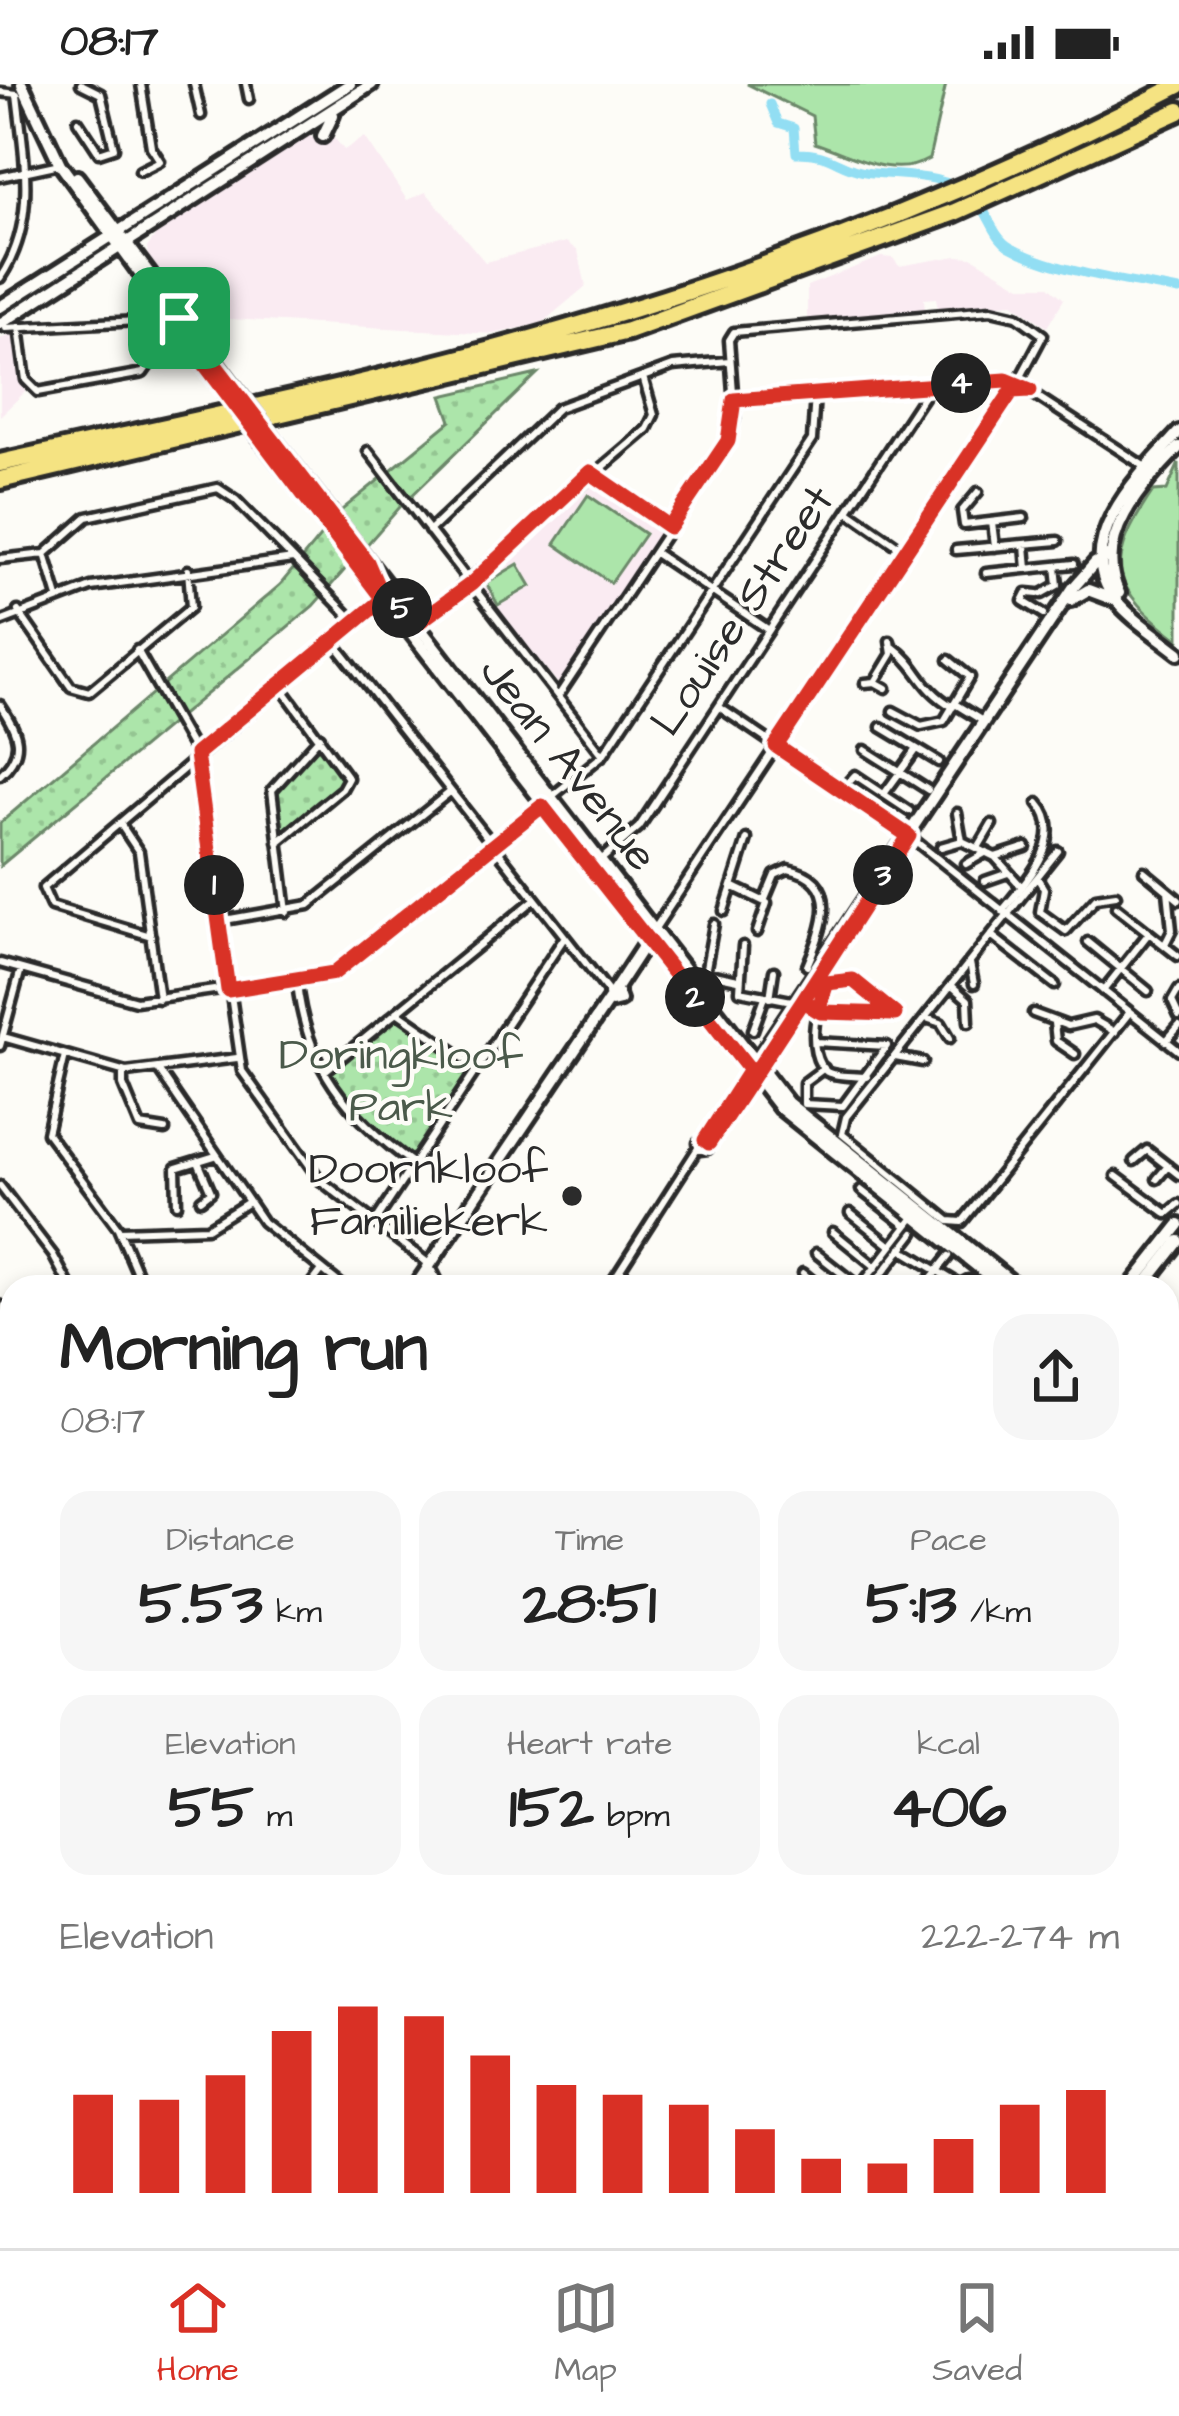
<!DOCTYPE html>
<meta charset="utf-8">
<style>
:root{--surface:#fff;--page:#f6f6f6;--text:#222;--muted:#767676;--line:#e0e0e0;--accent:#d93025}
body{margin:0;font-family:"Architects Daughter",sans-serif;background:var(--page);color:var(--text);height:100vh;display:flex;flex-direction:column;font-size:45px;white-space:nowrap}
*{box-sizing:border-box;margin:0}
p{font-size:39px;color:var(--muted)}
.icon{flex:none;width:66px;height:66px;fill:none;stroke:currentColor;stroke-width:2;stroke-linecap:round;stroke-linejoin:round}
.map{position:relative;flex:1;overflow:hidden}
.side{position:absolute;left:0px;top:1191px;width:1179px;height:975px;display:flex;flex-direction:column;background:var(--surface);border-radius:36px 36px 0 0;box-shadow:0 6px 18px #0003}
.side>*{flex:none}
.pin{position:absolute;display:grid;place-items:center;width:102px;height:102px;color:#fff;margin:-51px;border-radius:24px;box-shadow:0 6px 18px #0006}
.km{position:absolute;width:60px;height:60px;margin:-30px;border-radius:50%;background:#222;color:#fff;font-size:33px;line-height:60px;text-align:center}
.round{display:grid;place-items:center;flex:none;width:126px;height:126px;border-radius:36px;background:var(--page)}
.headline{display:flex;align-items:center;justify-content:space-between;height:204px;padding:0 60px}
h1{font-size:66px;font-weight:700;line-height:90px}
.metrics{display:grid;grid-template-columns:repeat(3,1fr);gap:18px;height:204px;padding:12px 60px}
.metrics div{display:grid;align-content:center;border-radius:30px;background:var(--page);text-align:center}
.metrics b{font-size:60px;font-weight:700}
.metrics small{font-size:33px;font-weight:400}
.metrics p{font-size:33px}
.chart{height:336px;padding:24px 60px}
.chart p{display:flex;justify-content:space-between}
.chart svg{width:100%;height:216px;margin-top:12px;stroke:var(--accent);stroke-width:6}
.status{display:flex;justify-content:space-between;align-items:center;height:84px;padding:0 60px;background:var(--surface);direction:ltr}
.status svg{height:33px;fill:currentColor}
.tabs{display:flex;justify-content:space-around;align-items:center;height:168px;border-top:3px solid var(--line);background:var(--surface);font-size:33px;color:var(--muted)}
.tabs a{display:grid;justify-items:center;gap:6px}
.tabs .current{color:var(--accent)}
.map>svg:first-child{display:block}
</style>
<div class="status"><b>08:17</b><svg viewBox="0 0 49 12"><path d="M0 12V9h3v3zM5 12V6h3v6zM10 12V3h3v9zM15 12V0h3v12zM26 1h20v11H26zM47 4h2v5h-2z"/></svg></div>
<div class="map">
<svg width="1179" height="2164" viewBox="0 0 1179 2164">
<defs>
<pattern id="park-dots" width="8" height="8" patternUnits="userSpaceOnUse" patternTransform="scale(3)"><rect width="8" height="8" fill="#ace5aa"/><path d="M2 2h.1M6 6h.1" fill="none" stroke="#94c592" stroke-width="1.8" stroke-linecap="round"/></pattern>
</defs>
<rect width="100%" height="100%" fill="#fdfcf7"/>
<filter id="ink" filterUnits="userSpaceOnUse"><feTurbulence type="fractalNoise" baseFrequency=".00833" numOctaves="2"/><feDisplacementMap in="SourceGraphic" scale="24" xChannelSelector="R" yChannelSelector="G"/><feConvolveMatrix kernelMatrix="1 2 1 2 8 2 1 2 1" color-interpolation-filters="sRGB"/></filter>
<g filter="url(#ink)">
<path fill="#faebf2" d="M329,47l15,19 21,-13 42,63 19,-8 59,70 81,-20 12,9 8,35 -44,37 -48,11 -282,-16 1,-15 -29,-1 -36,-45 -1,-9 13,-19 148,-94 7,4z
M957,172l15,1 49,29h28l15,13 -17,28 -34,-24 -75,6 -2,-11 -12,1 1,11 -118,9v-33l74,-29 12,1 6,8z
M17,249l8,59 -25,24v-77z
M590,396l75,51 -104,156 -83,-101z
M1167,1994l12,12v141l-18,17h-56l-11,-10h73z"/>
<path fill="#ace5aa" stroke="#6c886a" stroke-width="3" d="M747,0h199l-17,75c-37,22 -79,-5 -114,-16l-3,-27z
M1179,379v177c-70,-53 -75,-76 -26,-149l14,-1z
M588,411l57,39 -34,49 -56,-39z
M518,480l13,22 -33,19 -12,-22z"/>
<path fill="url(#park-dots)" stroke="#6c886a" stroke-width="3" d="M537,290l-137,133 -87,99 -313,260v-43l280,-238 63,-76 108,-88 -9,-25z
M320,655l27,30v17l-67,53 -7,-50z
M396,931l80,54 -65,91 -44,-33 -38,-53z
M1179,1384v89l-12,-9v-65z"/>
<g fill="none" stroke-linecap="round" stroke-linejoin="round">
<path stroke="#92def3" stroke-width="9" d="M770,20l8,19 16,5 2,25c35,-1 42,15 69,19 34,5 78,0 107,24 16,12 20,41 38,51 44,25 119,34 169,44"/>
<defs>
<path id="street" d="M194,0l7,31
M246,0l3,15
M0,8l17,2c7,64 21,128 -17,184
M78,37l21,32 15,-5 -13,-54 -20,-10
M140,87l20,-10 -9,-14 -10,-63
M0,93l60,-13
M19,243l7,53 12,12 105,-19 7,-10 1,-39
M6,244l170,-9
M734,316l278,-20 135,88
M368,367l235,304
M590,388l80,55
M978,408l-16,19 2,14 60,-7
M849,428l56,39
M992,438l3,25
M429,447l129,-123 115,-42 56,-5
M1025,461l2,24
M956,466l102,-9
M655,469l114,77
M45,470l13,43
M0,475l45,-5 42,-37 131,-29 18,12 118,121
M986,489l88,-9
M1038,510l-11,-1 -4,8 21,13
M1042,510l16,-9 -2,-19
M18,527l53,76 18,5 102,-85 -3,-37
M0,538l91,-35 202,-28
M418,540l229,-195 7,-14 -11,-38
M332,556l278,354
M893,563c27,20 26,40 60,60
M137,566l59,104 46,317 78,109 109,84
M875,598l11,6
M865,599l10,-1 17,-28 -2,-13
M559,611l169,-254 7,-23 -6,-78 5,-8 257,-22 26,6 26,19 -25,47 -364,548
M955,620l26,16
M0,621c18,27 27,46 0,70
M719,623l190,129 270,215
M893,627l28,15 23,-5 26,-44 -21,-17
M881,643l58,35
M865,666l63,40
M841,706l14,-15 54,36
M884,710l33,-45
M957,729l5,28 33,16 27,30
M121,741l18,27 20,147
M278,758l64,-53 6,-11 -69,-94
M979,762l13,-22
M941,763l21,-6
M1058,767l-212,266 -4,17 107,87 13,1 168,-210
M995,773l31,-10
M602,775l37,-32 292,-442
M966,780l21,-12
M1144,787l35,29
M1038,795l6,10 -4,23 26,19 30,-33 20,-3
M985,797l23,-8
M734,803l33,16 -10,29
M765,815l10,-24 13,-6c56,11 34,61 19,97
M1116,823l62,49
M724,827l23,-72
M1002,827c22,-27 67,-73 36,-108
M287,828l-15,-122 48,-53
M219,837l90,-16 141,-113
M714,840l-9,49 33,7
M991,851l64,50
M151,852l-100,-30 -8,-18 340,-288
M1088,858l60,49
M1165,860l7,-14 -4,-39
M743,862l-3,45 57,11
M0,879l136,38 198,-28 269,-218 209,-315 3,-46
M970,879l4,21
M297,899c9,82 50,133 117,181
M952,902l16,14 1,22
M1179,905l-7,12 7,15
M1103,907l46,-58
M770,914l4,-27
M803,916l23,12 64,3 4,-4 -37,-30 -23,-1c-19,12 -30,76 -7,92 9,5 30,4 40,5
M397,928l81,56
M1033,929l35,13 26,-6 21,12
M926,934l15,5 9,15
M1054,939l2,18 19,13
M753,946l12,-33
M3,953l123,35 111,-14
M1166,957l13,-15
M816,958l71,4 -44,60 -39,-2v-21l20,-15
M0,962l21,-77
M65,971l-18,78 71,95 25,59
M895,973l28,5
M158,985l105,153 81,65
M123,987v14l17,41 25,4
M325,987l209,-171
M724,1036l29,-44
M705,1056l45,-70
M707,1057l1,8 -8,1 -2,-7z
M1134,1077l13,-11 32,25
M199,1080l12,28 -10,8
M1116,1092l51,38 12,-10
M1157,1095l11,-13
M0,1102l53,69 17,32
M861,1106l46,36
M177,1120l-1,-36 39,-12
M850,1129l41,33
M375,1138l189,-284
M120,1147l87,-3 40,-25
M833,1148l43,35
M901,1165l58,35
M816,1169l43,34
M620,1187l20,15 41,-4 11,5
M803,1189l17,14
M309,1203l13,-17
M609,1203l89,-139
M860,1203l55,-71
M872,1203l42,-54
M924,1203l25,-31
M954,1203l14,-7 12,7
M0,1221l12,26
M1167,1468l12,10
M1174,1526l5,1
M0,1537h12
M0,1618l12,2
M1167,1709l12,-15
M0,1719l12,-5
M1167,1770l12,9
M0,1816c17,27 0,71 12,102
M0,1833l12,-5
M1169,1881l10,8
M12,1952l-5,7 5,70
M132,2154l5,10
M282,2154l5,10
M435,2154l5,10
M556,2154l4,10
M672,2154l5,10
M782,2154l5,10
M986,2154l5,10
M1084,2154l10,10
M1052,2164l5,-10"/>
<path id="secondary" d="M22,0l38,80 169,232
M323,52l10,-21
M77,93l162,216
M168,212l31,12
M0,223l350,-223
M0,240l372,-240
M1179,348c-38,41 -109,109 -64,167 17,21 43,37 64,54
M272,353l516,666 230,184
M262,357l518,667 223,179
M1119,509c-27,-55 23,-108 60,-146
M1071,516l17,-10 24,9
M614,907l38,-58
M617,908l3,8 -8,2 -2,-8z
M752,984l321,-480 22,-25 15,-8
M428,1183l10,20
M415,1203l195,-289
M1130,1203l49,-62
M1143,1203l36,-46
M0,1283l12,-1
M1167,1324l12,9
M1167,1334l12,10
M1167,1937l12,-16
M892,2164l24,-10"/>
<path id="primary" d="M0,2046l12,33
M45,2154l5,10"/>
<path id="highway" d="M0,379c209,-46 422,-88 626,-152 191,-59 375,-134 553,-226
M0,396l628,-149 327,-119 224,-101"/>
</defs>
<use href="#street" stroke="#2b2b2b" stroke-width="15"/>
<use href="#secondary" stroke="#2b2b2b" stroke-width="20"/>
<use href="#primary" stroke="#2b2b2b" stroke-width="22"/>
<use href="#highway" stroke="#2b2b2b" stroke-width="26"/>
<use href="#street" stroke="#fdfcf7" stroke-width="6"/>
<use href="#secondary" stroke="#fdfcf7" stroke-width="10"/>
<use href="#primary" stroke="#f5e382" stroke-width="14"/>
<use href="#highway" stroke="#f5e382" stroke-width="16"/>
<defs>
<path id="rail" d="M0,2145l9,19"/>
</defs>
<use href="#rail" stroke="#2b2b2b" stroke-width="8"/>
<use href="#rail" stroke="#fdfcf7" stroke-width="3" stroke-dasharray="9" stroke-linecap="butt"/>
<defs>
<path id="secondary-bridge" d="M239,309l33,44
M229,312l33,45
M0,2077l12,-6"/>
</defs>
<use href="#secondary-bridge" stroke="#2b2b2b" stroke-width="20" stroke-linecap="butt"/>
<use href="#secondary-bridge" stroke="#fdfcf7" stroke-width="10"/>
</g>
</g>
<g fill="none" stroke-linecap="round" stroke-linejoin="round" filter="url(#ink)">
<defs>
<path id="route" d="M179,234l188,244 16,37 -187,155 32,236 106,-17 208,-167 208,264 -45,70 4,3 94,-143c6,5 11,9 18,12l74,2 -42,-34 -26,3 -9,27 -15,-10 106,-164 -133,-90 236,-355 18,-1 -24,-10 -272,20 -6,41 -58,86 -80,-55 -119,112 -56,41 -24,-32 -8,6 -4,-5 -207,-273 7,-3"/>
</defs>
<use href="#route" stroke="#fff" stroke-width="24"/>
<use href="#route" stroke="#d93025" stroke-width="15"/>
</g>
<circle fill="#2b2b2b" stroke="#fdfcf7" stroke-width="4.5" cx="572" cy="1112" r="12"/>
<g text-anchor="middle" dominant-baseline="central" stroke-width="9" stroke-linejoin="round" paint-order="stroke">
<g font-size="45" fill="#2b2b2b" stroke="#fdfcf7">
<text transform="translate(743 527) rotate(-56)">Louise Street</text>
<text transform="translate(568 680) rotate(52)">Jean Avenue</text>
</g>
<g font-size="45" fill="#4b5a4b" stroke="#fdfcf7">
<text x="401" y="972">Doringkloof<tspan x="401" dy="52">Park</tspan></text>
</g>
<g font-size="45" fill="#2b2b2b" stroke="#fdfcf7" text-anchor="end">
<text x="548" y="1086">Doornkloof<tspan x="548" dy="52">Familiekerk</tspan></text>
</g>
</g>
</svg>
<div class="pin" style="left:179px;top:234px;background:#1e9e55"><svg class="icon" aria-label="arrive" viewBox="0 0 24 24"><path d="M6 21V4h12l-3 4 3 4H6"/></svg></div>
<b class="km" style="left:214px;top:801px">1</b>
<b class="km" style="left:695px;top:913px">2</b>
<b class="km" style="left:883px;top:791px">3</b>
<b class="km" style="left:961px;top:299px">4</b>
<b class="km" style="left:402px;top:524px">5</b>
<section class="side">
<div class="headline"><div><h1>Morning run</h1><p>08:17</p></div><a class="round"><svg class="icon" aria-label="share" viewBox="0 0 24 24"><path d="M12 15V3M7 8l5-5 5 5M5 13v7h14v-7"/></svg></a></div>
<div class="metrics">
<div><p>Distance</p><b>5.53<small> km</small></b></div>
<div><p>Time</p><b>28:51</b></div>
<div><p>Pace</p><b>5:13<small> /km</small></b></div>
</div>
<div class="metrics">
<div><p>Elevation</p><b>55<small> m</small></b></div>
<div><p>Heart rate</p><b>152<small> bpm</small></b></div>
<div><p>kcal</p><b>406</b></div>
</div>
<div class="chart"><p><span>Elevation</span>222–274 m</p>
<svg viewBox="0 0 160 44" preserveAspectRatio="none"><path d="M5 44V24M15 44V25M25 44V20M35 44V11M45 44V6M55 44V8M65 44V16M75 44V22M85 44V24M95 44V26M105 44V31M115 44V37M125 44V38M135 44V33M145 44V26M155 44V23"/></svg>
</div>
</section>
</div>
<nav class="tabs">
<a class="current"><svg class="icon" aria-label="home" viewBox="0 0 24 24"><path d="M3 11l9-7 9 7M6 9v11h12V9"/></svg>Home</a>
<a><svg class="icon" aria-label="map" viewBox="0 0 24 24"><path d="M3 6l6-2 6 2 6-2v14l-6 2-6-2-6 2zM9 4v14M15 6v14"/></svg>Map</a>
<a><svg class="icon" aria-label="saved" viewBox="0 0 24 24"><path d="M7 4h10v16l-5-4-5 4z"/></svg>Saved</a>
</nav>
